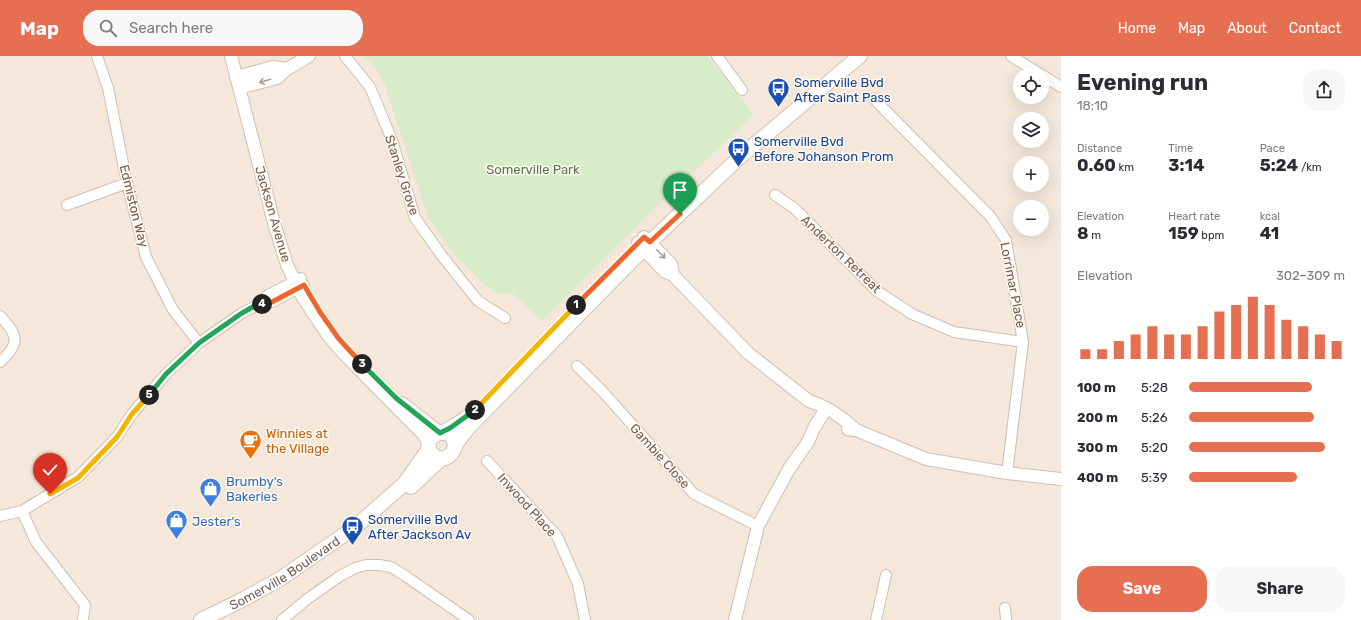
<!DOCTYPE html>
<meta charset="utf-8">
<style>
:root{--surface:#fff;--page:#f7f7f7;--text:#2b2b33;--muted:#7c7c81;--accent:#e76f51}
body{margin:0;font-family:Rubik,sans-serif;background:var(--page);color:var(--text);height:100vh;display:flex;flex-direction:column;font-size:15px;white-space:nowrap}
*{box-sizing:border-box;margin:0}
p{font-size:13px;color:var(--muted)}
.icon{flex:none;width:22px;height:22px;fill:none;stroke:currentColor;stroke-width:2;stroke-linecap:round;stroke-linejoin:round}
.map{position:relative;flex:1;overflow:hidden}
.drawer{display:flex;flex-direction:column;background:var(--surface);width:300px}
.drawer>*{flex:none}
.controls{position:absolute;left:1013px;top:12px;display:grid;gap:8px}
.controls a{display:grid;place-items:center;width:36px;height:36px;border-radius:50%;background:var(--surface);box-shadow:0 4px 16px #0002;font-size:20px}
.pin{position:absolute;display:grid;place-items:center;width:34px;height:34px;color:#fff;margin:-41px -17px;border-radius:50% 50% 50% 0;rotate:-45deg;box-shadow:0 0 4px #0007}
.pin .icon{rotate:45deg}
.km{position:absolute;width:20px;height:20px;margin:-10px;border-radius:50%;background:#222;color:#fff;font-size:11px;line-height:20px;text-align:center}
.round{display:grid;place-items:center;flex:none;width:42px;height:42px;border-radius:16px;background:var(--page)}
.head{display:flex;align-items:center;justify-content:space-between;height:68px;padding:0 16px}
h1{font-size:22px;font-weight:700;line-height:30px}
.figures{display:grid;grid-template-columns:repeat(3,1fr);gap:6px;height:68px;padding:4px 16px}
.figures div{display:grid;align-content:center}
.figures b{font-size:17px;font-weight:700}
.figures small{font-size:11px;font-weight:400}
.figures p{font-size:11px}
.chart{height:112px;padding:8px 16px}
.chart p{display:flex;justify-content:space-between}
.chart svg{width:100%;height:72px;margin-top:4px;stroke:var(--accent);stroke-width:6}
.action{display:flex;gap:8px;margin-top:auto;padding:8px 16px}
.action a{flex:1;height:46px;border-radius:16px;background:var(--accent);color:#fff;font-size:16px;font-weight:700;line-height:46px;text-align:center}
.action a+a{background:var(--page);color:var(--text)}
ul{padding:0 16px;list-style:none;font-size:13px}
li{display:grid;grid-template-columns:64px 48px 1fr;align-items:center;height:30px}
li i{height:10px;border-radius:5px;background:var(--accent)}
header{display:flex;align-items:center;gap:24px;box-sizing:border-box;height:56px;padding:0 20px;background:var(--accent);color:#fff}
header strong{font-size:19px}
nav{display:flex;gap:22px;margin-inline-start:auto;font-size:14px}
.search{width:280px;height:36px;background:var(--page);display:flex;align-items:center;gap:10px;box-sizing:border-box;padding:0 14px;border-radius:16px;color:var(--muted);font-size:15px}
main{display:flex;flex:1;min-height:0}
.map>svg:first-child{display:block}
</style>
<header>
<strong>Map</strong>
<div class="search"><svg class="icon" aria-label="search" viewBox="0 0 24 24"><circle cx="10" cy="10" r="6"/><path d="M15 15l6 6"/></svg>Search here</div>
<nav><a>Home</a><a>Map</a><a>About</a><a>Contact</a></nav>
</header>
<main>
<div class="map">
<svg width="1061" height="564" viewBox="0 0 1061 564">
<rect width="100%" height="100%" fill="#fdf6ec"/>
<path fill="#f5e8da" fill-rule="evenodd" d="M0,0h1061v564h-1061zM1020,19h22v22h-22zM1020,63h22v22h-22zM1020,107h22v22h-22zM1020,151h22v22h-22z"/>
<path fill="#d8ecc9" d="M365,0h343l46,59 -96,90 -116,116 -28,-27 -20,-1 -37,-35 -29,-40 -45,-139z"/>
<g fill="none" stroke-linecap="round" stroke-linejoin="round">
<defs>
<path id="minor" d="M97,0l11,32 19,95 19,74 27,53 26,33
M345,0l25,31 22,53 23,78 27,38 36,45 27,17
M717,0l25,34
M1011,0l31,19
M1042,19l19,12
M874,43l116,117 16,24 17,102 -16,131
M775,139l19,13 83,83 35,23 42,18 69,10
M67,149l60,-22
M258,249l14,-3 32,-17
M0,260c18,19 21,27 0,46
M577,310l27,27 90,101 64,32
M487,405l70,75 21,48 7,36
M22,455l14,31 49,63 -2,15
M0,460l22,-5 56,-34 39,-40 15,-23 34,-40 33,-31 43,-30 16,-8 10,-10 33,-17
M1005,552l1,12
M282,564l24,-20 34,-24 15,-8 11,-3h13l12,2 13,8 65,45
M876,564l10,-45"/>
<path id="tertiary" d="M231,0l43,167 13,42 15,31 25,38 18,21 78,79 6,10
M236,21l37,-10 14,2
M239,32l38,-10 10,-9 22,-13
M644,181l27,27 2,11
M638,187l26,28 9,4 75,78 61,48c17,5 34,17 47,29
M402,347l38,30
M848,373l8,1 70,29 81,14 54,6
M735,564l23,-94 31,-57 19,-27 6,-14 12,-19"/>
<g id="secondary">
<path d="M442,377l22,-13 12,-10"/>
<path d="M455,391c-1,-26 -36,-12 -24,6 5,6 14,7 19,2 3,-2 3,-5 5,-8 2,-6 8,-12 12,-18l183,-187 91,-86 119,-100"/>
<path d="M411,431l30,-28"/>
<path id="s1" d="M201,564l39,-19 40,-22 74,-51 50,-44 25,-35"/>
</g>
</defs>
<use href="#minor" stroke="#d1beb0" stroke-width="12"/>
<use href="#tertiary" stroke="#d1beb0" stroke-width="14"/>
<use href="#secondary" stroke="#d6c0b0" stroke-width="16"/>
<use href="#minor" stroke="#fff" stroke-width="10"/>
<use href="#tertiary" stroke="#fff" stroke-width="12"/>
<use href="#secondary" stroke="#fff" stroke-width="14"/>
</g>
<defs><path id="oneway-shaft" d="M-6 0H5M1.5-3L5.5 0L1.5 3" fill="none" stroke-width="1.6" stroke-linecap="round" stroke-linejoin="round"/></defs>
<g stroke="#af9d94">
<use href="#oneway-shaft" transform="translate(265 25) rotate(164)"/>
<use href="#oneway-shaft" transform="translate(661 198) rotate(46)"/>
</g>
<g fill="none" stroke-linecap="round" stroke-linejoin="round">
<defs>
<path id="split-1" d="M576,249l68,-68 6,5 30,-28"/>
<path id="split-2" d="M475,354l101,-105"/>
<path id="split-3" d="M362,308l34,34 44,35 10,-5 25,-18"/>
<path id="split-4" d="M262,248l10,-2 32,-17 16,27 19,27 23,25"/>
<path id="split-5" d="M149,339l17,-21 33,-31 43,-30 16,-9h4"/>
<path id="split-6" d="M50,438l28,-16 39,-41 15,-23 17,-19"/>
</defs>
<use href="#split-1" stroke="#fff" stroke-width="8"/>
<use href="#split-2" stroke="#fff" stroke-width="8"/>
<use href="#split-3" stroke="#fff" stroke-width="8"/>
<use href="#split-4" stroke="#fff" stroke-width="8"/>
<use href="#split-5" stroke="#fff" stroke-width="8"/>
<use href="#split-6" stroke="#fff" stroke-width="8"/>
<use href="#split-1" stroke="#f0652b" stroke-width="5"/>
<use href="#split-2" stroke="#f5b400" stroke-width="5"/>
<use href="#split-3" stroke="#22a559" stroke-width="5"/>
<use href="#split-4" stroke="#f0652b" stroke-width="5"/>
<use href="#split-5" stroke="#22a559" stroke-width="5"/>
<use href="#split-6" stroke="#f5b400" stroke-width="5"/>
</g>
<defs>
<symbol id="bus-pin" viewBox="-11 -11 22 30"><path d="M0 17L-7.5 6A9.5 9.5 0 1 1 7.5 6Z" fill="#1a4fb4" stroke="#fffaf3"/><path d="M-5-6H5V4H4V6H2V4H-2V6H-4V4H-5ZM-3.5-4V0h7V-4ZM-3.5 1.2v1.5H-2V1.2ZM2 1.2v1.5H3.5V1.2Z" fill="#fff"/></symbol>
<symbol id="cafe-pin" viewBox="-11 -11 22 30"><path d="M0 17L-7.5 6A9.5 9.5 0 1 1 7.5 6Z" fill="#e8710a" stroke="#fffaf3"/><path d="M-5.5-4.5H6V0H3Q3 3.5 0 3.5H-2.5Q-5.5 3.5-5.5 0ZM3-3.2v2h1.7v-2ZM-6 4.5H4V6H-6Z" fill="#fff"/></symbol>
<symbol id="shop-pin" viewBox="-11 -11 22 30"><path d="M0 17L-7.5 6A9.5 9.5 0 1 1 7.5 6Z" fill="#3f7fe0" stroke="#fffaf3"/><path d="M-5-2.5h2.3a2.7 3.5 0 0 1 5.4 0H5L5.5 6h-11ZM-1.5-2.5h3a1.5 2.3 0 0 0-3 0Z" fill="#fff"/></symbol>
</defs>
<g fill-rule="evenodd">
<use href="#bus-pin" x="766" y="20" width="25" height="34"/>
<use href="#bus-pin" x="726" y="80" width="25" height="34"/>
<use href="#cafe-pin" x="238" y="372" width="25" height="34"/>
<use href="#shop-pin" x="198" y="420" width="25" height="34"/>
<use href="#shop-pin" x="164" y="452" width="25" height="34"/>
<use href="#bus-pin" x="340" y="458" width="25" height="34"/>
</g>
<g text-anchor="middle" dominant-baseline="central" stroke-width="3" stroke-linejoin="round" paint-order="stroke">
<g font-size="13" fill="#164399" stroke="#fffaf3" text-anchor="start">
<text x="794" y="26">Somerville Bvd<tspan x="794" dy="15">After Saint Pass</tspan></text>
<text x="754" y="85">Somerville Bvd<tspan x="754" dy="15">Before Johanson Prom</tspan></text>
<text x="368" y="463">Somerville Bvd<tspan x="368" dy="15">After Jackson Av</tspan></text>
</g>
<g font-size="13" fill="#537a41" stroke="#fffaf3">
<text x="533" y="113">Somerville Park</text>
</g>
<g font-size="13" fill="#7a5c4d" stroke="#fffaf3">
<text transform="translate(402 119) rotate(72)">Stanley Grove</text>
<text transform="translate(134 150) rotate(76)">Edmiston Way</text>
<text transform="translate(273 158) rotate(74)">Jackson Avenue</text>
<text transform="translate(841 198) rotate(44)">Anderton Retreat</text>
<text transform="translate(1013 229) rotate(79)">Lorrimar Place</text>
<text transform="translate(660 400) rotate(48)">Gambie Close</text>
<text transform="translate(527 449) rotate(48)">Inwood Place</text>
<text stroke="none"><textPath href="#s1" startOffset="96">Somerville Boulevard</textPath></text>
</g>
<g font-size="13" fill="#c56008" stroke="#fffaf3" text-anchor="start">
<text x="266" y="377">Winnies at<tspan x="266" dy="15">the Village</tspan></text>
</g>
<g font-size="13" fill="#366cbe" stroke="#fffaf3" text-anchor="start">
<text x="226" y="425">Brumby's<tspan x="226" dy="15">Bakeries</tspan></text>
<text x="192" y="465">Jester's</text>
</g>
</g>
</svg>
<div class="controls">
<a><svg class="icon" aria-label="locate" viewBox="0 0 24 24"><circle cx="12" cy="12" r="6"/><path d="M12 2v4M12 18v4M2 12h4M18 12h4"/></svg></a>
<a><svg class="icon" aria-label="layers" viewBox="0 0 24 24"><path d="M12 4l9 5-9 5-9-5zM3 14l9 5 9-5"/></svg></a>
<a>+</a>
<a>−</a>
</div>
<div class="pin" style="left:680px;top:158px;background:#1e9e55"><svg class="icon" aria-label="arrive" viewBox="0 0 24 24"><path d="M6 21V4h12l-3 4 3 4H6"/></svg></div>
<div class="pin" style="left:50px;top:438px;background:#d93025"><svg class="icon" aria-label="check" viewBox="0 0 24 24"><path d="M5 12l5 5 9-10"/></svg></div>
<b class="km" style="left:576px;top:249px">1</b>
<b class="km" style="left:475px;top:354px">2</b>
<b class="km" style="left:362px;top:308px">3</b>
<b class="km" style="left:262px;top:248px">4</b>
<b class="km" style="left:149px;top:339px">5</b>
</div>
<section class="drawer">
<div class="head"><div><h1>Evening run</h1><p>18:10</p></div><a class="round"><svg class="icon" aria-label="share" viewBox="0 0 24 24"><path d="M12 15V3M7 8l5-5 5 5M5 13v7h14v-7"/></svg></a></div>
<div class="figures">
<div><p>Distance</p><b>0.60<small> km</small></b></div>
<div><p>Time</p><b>3:14</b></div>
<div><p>Pace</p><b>5:24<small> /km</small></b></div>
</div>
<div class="figures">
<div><p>Elevation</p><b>8<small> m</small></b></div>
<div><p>Heart rate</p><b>159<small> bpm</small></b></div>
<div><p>kcal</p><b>41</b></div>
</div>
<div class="chart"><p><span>Elevation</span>302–309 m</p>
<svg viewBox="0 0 160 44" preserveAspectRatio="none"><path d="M5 44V38M15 44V38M25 44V33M35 44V29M45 44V24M55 44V29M65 44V29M75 44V24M85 44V15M95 44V11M105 44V6M115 44V11M125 44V20M135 44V24M145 44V29M155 44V33"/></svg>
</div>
<ul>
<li><b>100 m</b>5:28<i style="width:79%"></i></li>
<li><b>200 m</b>5:26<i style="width:80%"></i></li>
<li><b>300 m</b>5:20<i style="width:87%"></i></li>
<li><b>400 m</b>5:39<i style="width:69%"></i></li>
</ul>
<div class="action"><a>Save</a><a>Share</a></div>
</section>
</main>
